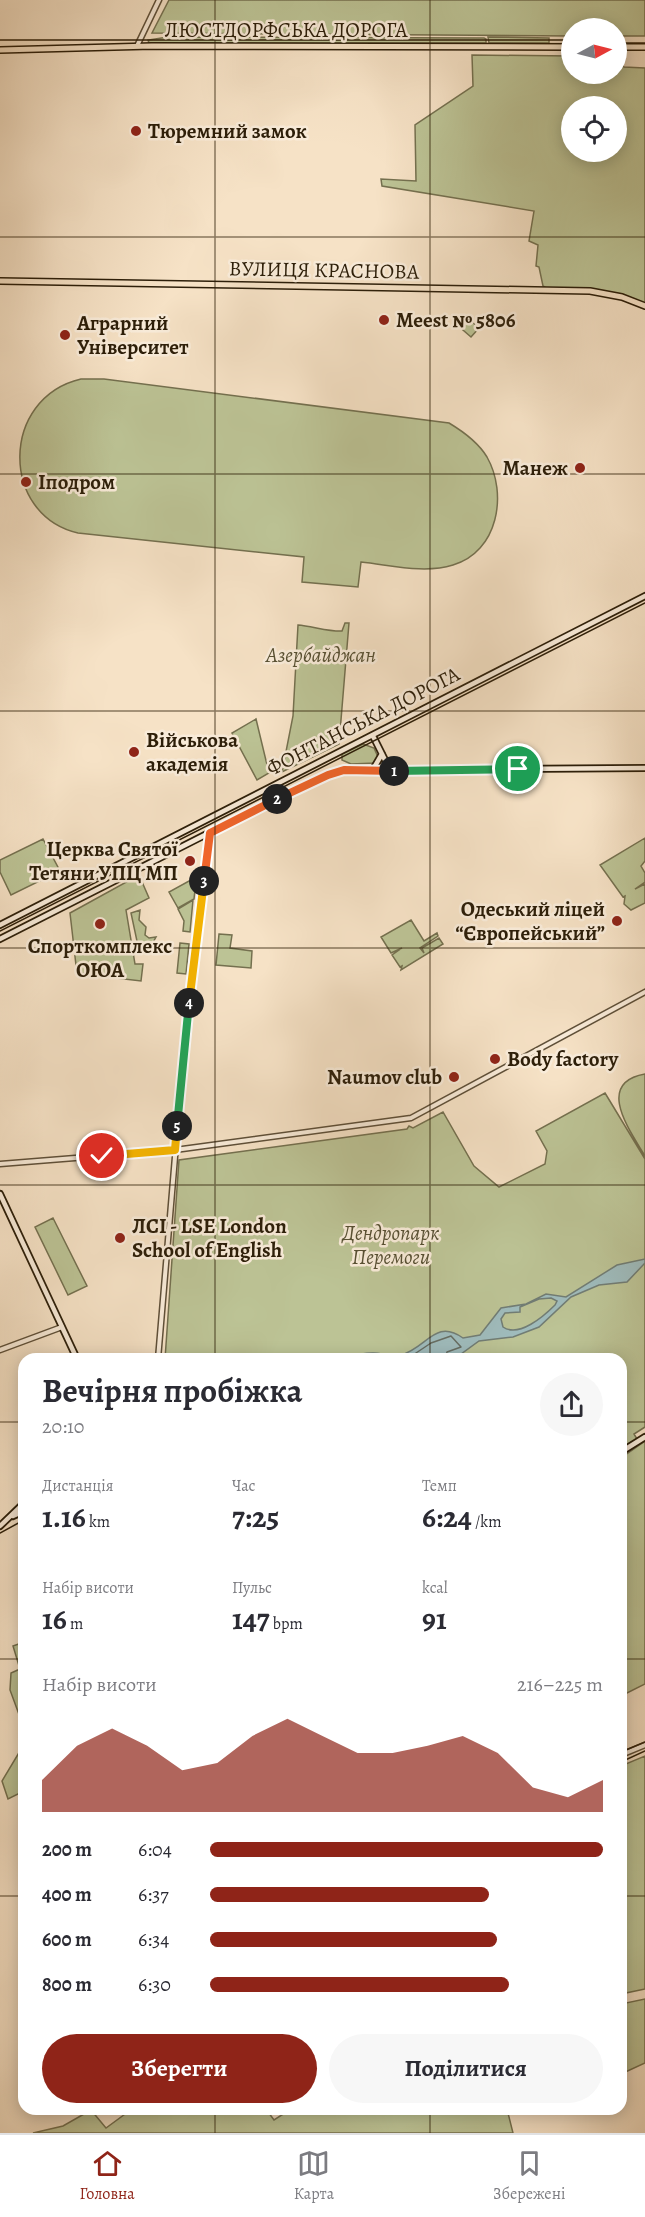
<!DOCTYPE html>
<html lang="uk">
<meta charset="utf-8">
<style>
:root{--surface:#fff;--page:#f7f7f7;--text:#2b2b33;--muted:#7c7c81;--line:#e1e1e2;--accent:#8f2418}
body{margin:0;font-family:Alegreya,serif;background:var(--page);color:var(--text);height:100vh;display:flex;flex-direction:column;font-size:22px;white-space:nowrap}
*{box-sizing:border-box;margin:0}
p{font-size:20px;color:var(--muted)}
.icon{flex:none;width:33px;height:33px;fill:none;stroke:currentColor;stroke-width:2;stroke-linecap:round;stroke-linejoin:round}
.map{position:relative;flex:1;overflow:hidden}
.side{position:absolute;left:18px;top:1353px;width:609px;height:762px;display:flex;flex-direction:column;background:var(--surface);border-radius:18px;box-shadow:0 3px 15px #0003}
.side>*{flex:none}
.needle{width:39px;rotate:83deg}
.controls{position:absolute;left:561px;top:18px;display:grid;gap:12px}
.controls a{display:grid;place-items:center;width:66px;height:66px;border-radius:50%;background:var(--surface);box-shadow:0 3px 15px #0003;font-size:30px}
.pin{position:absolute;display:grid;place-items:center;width:51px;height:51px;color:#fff;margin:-26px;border:3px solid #fff;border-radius:50%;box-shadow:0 2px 6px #0007}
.km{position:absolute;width:30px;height:30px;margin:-15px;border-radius:50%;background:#222;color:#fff;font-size:16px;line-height:30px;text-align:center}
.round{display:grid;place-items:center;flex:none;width:63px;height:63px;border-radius:32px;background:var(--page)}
.head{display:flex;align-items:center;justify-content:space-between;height:102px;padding:0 24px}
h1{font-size:33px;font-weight:700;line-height:45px}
.figures{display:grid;grid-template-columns:repeat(3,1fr);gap:9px;height:102px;padding:6px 24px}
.figures div{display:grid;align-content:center}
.figures b{font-size:30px;font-weight:700}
.figures small{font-size:16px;font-weight:400}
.figures p{font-size:16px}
.chart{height:168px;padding:12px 24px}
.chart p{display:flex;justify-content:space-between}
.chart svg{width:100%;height:108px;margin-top:6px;fill:var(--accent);opacity:.7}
.action{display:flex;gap:12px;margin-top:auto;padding:12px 24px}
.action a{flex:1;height:69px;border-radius:36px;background:var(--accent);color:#fff;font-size:24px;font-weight:700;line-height:69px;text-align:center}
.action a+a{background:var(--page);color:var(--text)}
ul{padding:0 24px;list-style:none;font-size:20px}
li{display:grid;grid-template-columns:96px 72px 1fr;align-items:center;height:45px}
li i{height:15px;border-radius:8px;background:var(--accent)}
.dock{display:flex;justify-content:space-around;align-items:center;height:84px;border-top:2px solid var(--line);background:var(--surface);font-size:16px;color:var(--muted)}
.dock a{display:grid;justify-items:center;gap:3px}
.dock .current{color:var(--accent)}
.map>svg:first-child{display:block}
</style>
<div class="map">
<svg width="645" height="2133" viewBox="0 0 645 2133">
<rect width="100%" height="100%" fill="#f6e2c6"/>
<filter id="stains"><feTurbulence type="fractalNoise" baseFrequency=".00333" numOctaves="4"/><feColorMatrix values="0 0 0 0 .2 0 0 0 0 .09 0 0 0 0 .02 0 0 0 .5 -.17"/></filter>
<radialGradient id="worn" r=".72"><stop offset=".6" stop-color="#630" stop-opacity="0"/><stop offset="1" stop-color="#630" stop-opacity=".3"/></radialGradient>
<path fill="#bcc395" stroke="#74704f" stroke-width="1.5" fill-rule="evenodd" d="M169,0h476v36h-28l-1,-8h-44l-1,8 -419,-3z
M168,37l316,1 2,1v4h-337l-1,-3z
M488,37l61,1v5h-60z
M472,55l99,1 1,18h44l1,-14 7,7 21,1v235l-32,-10 -65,-4 -5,-3 -4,-19 -3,-1 2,-21 -9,-4 5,-30 -152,-25 -1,-7 35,2 -1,-56 58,-39zM572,106h44v46h-44z
M464,315l15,13 -8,9 -15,-13z
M81,379h23l345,44c15,9 29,19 38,34 21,37 11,95 -34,108 -29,9 -62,0 -92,-3l-3,25 -56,-5 2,-25 -226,-24c-78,-18 -78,-135 3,-154z
M345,623h4l-10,121 -57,28 11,-56 5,-91c13,1 33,7 44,6z
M256,719l13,54 -12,7 -25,-47z
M363,744l11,4 4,9 -3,6 -24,1 -9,-4v-6z
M645,838v23l-4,5 4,7v9l-10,7 10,-5v19l-14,7 -7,-6 1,-8 -2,1 -23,-32z
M43,839l17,32 -49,24 -11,-23v-12z
M139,875l10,23 -23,12 9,54h8l-2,17 -34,-4 -10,-6 -20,3 -7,-61z
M189,881h7l-2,18 -16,9 -9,-16z
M193,900l-3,32 -7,-1 1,-10 -6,-12z
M140,910l-1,10 7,7 -1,8 4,3 7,-1 -4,7 -14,2 -7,-33z
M411,920l13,21 13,-8 1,3 -18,12 4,5 -2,-5 17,-10 4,6 -42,26 1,-4 -2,1 -8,-12 10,-7 -11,5 -10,-16z
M219,934l13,1 -2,13 22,3 -1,17 -35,-3z
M180,943l9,1 -3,30 -9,-1z
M645,1074v82c-14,-24 -51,-73 0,-82z
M605,1093l40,66v268l-11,7 3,5 -16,9v-89h-456l14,-199 228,-31 2,-3 4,2 30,-16 31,54 25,21 46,-23 2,-13 -11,-20z
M53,1218l34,68 -19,9 -33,-68z
M645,1441v243l-24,12v-89l5,-3 -5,-9v-137z
M24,1642v86l-14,-38 1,-17 9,-4 -7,-23z
M24,1750v41l-16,8 -6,-18 18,-30z
M645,1756v233l-24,5v-228z
M645,1999v64l-24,11v-70z
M132,2109h134l8,11 17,-11h216l6,24h-480l30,-7 28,-16 15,18z"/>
<path fill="#9fbcbd" stroke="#717d75" stroke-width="1.5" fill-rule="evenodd" d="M645,1259v4l-18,19 -28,3 -28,12 -32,30 -26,10 -34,4 -18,13 -24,5h-97c11,-3 21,-6 33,-6 9,0 19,4 28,2 26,-7 34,-37 62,-17l17,-3 21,-27 25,-4 20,-10 20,3 51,-32zM551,1298l6,3 -2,4c-11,11 -36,33 -52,22l-2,-8 4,-6 15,-1v-5l19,-8z"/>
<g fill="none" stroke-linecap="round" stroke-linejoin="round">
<path stroke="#666d63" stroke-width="1.5" d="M407,1359l24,-16 20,-7 10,11 -14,5 -2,7"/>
<defs>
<path id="tertiary" d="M137,46l22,-46
M0,1164l175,-14 236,-32 234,-126
M0,1350l62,-23
M158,1359l28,-333 23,-192
M621,1755l24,-10"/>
<path id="secondary" d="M373,736l13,26 11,7
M372,771l10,-17
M0,925l645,-329
M0,939l270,-137 58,-27 16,-5 301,-2
M0,1194l77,165
M621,1452l24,-15
M13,1516l11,-5
M0,1526l24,-23"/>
<path id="primary" d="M616,47h29
M0,50l152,-4 420,1
M0,281l590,10 32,6 23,9"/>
</defs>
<use href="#tertiary" stroke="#5e4f38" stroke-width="7"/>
<use href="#secondary" stroke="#2c1e09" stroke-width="8"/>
<use href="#primary" stroke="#2c1e09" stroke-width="8"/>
<use href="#tertiary" stroke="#f9ecda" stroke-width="4"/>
<use href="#secondary" stroke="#f9ecda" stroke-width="4.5"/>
<use href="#primary" stroke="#f6e2c6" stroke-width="5"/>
<path stroke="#2c1e09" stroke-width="1.5" d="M0,40h572
M616,43h29
M0,931l645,-328
M0,1533l24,-13
M621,1752l24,-10
M621,1762l24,-11"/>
</g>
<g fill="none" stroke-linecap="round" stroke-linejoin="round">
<defs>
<path id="split-1" d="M394,771l124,-2"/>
<path id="split-2" d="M277,799l51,-24 16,-5 50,1"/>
<path id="split-3" d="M204,881l6,-48 67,-34"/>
<path id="split-4" d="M189,1003l15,-122"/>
<path id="split-5" d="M177,1126l12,-123"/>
<path id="split-6" d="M102,1156l73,-6 2,-24"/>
</defs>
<use href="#split-1" stroke="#fff" stroke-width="12"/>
<use href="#split-2" stroke="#fff" stroke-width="12"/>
<use href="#split-3" stroke="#fff" stroke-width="12"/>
<use href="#split-4" stroke="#fff" stroke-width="12"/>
<use href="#split-5" stroke="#fff" stroke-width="12"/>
<use href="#split-6" stroke="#fff" stroke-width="12"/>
<use href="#split-1" stroke="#22a559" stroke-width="8"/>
<use href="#split-2" stroke="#f0652b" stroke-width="8"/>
<use href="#split-3" stroke="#f0652b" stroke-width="8"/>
<use href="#split-4" stroke="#f5b400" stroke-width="8"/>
<use href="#split-5" stroke="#22a559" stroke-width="8"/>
<use href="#split-6" stroke="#f5b400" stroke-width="8"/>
</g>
<path fill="none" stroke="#2c1e09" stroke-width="1.5" stroke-opacity="0.55" d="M215,0v1359M430,0v1359M0,237h645M0,474h645M0,711h645M0,948h645M0,1185h645M0,1422h24M621,1422h24M0,1659h24M621,1659h24M0,1896h24M621,1896h24M215,2109v24M430,2109v24"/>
<g fill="#8f2418" stroke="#f9ecda" stroke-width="2">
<circle cx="136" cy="131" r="6"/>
<circle cx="384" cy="320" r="6"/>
<circle cx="65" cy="335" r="6"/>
<circle cx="580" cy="468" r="6"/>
<circle cx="26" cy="482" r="6"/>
<circle cx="134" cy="752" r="6"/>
<circle cx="190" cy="861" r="6"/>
<circle cx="617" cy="921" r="6"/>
<circle cx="100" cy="924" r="6"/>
<circle cx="495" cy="1059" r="6"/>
<circle cx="454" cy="1077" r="6"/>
<circle cx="120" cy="1238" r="6"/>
</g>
<g text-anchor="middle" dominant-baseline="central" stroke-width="5" stroke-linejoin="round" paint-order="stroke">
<g font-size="21" fill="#2c1e09" stroke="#f9ecda">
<text x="286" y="30">ЛЮСТДОРФСЬКА ДОРОГА</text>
<text transform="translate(324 270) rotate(1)">ВУЛИЦЯ КРАСНОВА</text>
<text transform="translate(363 721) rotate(-27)">ФОНТАНСЬКА ДОРОГА</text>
</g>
<g font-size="21" font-weight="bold" fill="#2c1e09" stroke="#f9ecda" text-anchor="start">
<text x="148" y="131">Тюремний замок</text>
<text x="396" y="320">Meest № 5806</text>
<text x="77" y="323">Аграрний<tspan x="77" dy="24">Університет</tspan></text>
<text x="568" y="468" text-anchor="end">Манеж</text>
<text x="38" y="482">Іподром</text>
<text x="146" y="740">Військова<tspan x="146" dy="24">академія</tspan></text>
<text x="178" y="849" text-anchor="end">Церква Святої<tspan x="178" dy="24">Тетяни УПЦ МП</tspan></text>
<text x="605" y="909" text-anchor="end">Одеський ліцей<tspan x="605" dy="24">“Європейський”</tspan></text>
<text x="100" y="946" text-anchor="middle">Спорткомплекс<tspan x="100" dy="24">ОЮА</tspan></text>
<text x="507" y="1059">Body factory</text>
<text x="442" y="1077" text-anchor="end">Naumov club</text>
<text x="132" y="1226">ЛСІ - LSE London<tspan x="132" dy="24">School of English</tspan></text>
</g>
<g font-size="21" font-style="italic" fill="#575033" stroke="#f9ecda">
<text x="321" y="655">Азербайджан</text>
<text x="391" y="1233">Дендропарк<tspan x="391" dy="24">Перемоги</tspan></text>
</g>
</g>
<rect width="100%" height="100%" filter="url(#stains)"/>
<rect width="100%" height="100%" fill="url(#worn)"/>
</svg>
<div class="controls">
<a><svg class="needle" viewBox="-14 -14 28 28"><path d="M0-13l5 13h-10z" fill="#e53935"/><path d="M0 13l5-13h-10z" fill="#7c7c81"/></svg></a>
<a><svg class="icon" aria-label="locate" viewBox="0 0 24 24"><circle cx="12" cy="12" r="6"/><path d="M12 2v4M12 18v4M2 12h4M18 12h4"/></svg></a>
</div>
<div class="pin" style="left:518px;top:769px;background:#1e9e55"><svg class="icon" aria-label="arrive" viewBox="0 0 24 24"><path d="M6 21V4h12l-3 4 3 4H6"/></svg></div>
<div class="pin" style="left:102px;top:1156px;background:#d93025"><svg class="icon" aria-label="check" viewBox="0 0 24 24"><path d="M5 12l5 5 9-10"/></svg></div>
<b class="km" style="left:394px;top:771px">1</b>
<b class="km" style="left:277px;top:799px">2</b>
<b class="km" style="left:204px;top:881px">3</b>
<b class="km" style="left:189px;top:1003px">4</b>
<b class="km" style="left:177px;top:1126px">5</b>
<section class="side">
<div class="head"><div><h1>Вечірня пробіжка</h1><p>20:10</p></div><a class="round"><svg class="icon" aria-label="share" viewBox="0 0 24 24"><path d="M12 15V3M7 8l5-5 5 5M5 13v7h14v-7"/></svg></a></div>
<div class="figures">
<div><p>Дистанція</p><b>1.16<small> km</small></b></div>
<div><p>Час</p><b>7:25</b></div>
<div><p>Темп</p><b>6:24<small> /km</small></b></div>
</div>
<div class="figures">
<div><p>Набір висоти</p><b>16<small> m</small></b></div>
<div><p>Пульс</p><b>147<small> bpm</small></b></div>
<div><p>kcal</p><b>91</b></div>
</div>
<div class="chart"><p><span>Набір висоти</span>216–225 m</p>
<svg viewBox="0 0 160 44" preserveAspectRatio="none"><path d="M0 44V31L10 17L20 10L30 17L40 27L50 24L60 13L70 6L80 13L90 20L100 20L110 17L120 13L130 20L140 34L150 38L160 31V44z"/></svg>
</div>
<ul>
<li><b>200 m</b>6:04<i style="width:100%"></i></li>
<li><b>400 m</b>6:37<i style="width:71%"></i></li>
<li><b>600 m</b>6:34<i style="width:73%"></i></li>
<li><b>800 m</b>6:30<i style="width:76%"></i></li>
</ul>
<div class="action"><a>Зберегти</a><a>Поділитися</a></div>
</section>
</div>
<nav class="dock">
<a class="current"><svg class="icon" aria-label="home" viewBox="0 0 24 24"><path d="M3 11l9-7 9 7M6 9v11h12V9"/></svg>Головна</a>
<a><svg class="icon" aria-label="map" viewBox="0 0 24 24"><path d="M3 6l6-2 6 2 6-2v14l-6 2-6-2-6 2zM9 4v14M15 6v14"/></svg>Карта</a>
<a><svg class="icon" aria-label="saved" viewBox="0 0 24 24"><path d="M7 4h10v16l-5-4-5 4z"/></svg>Збережені</a>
</nav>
